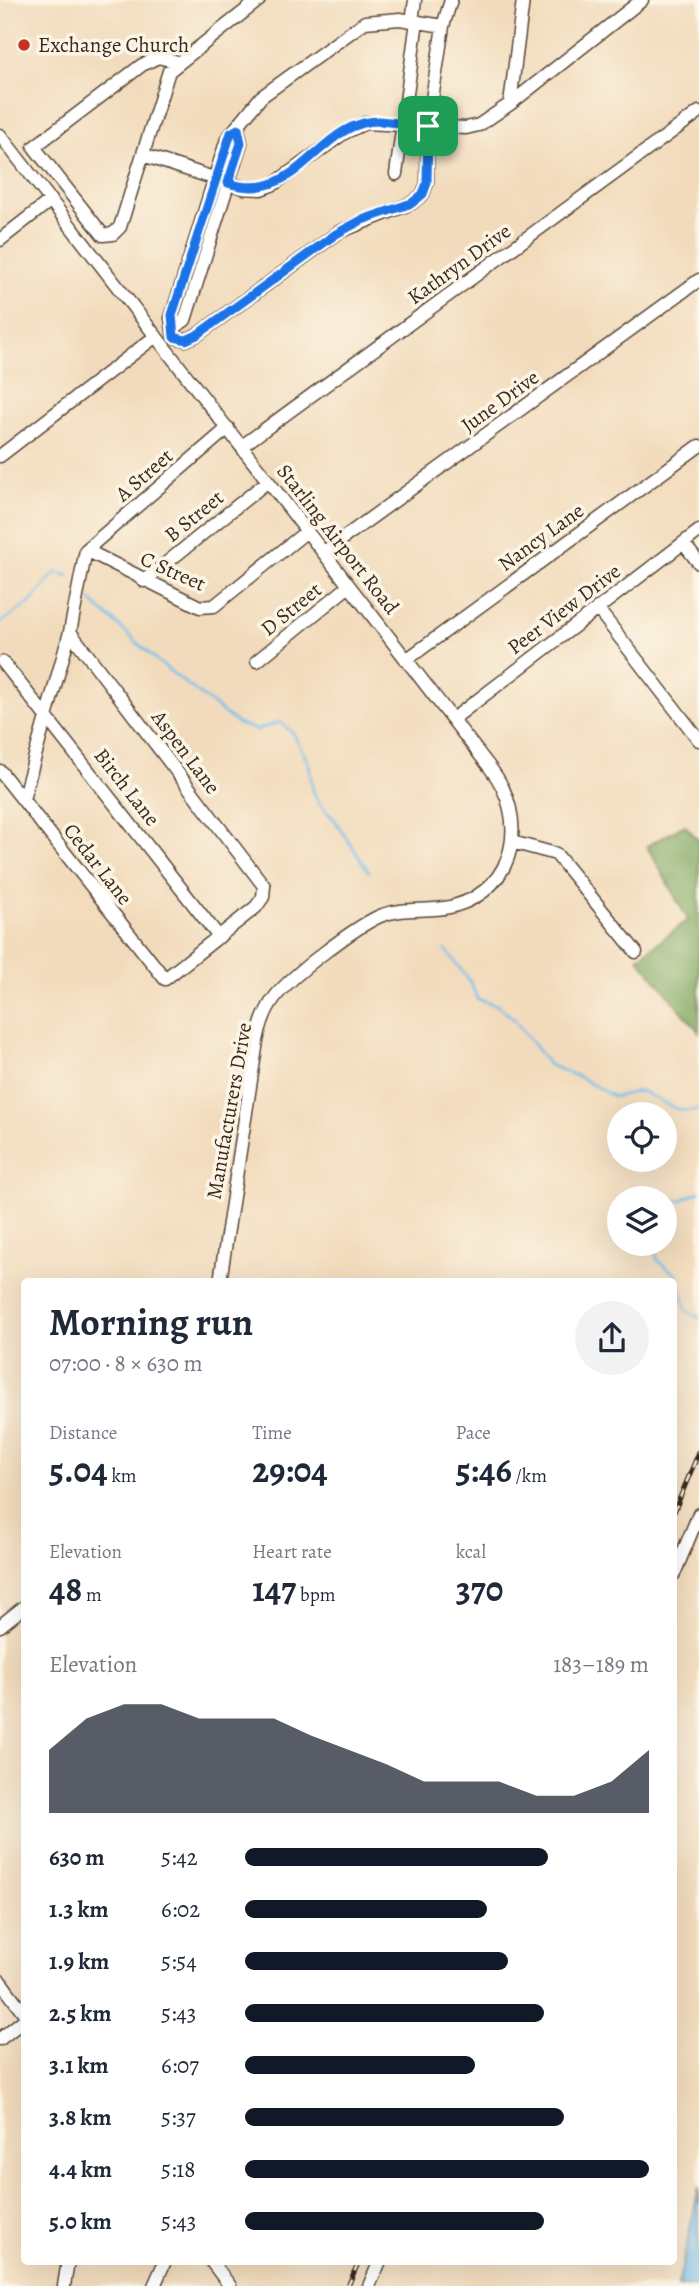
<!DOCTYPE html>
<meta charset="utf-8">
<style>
:root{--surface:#fff;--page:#f2f2f3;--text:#1f2937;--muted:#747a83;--accent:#111827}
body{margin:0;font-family:Alegreya,serif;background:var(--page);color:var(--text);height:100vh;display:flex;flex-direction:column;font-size:26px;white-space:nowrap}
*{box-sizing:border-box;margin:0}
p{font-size:23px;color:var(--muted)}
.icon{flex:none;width:38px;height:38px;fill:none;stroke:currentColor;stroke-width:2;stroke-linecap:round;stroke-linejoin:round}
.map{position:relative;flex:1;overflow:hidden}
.drawer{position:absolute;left:21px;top:1278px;width:656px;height:987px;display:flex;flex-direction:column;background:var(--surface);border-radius:7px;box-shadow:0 7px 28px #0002}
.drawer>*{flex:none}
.buttons{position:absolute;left:607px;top:1102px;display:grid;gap:14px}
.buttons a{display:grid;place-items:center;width:70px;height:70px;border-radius:50%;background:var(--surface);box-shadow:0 7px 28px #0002;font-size:35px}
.pin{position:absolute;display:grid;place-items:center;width:60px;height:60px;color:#fff;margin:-30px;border-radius:14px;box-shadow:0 4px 10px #0006}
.round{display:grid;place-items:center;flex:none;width:74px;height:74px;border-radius:37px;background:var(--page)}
.head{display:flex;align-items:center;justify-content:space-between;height:119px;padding:0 28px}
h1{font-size:38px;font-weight:700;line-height:52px}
.metrics{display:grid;grid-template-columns:repeat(3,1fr);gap:10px;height:119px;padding:7px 28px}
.metrics div{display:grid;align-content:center}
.metrics b{font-size:35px;font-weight:700}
.metrics small{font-size:19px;font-weight:400}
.metrics p{font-size:19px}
.chart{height:196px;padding:14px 28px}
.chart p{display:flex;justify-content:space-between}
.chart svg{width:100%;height:126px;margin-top:7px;fill:var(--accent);opacity:.7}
ul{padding:0 28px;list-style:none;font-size:23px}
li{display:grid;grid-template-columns:112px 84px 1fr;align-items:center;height:52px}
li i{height:18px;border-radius:9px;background:var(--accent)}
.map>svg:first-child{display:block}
</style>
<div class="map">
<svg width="699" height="2286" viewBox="0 0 699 2286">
<rect width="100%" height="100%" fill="#fcf5e5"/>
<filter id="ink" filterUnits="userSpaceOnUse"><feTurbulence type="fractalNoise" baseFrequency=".0143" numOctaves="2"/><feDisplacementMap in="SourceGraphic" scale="14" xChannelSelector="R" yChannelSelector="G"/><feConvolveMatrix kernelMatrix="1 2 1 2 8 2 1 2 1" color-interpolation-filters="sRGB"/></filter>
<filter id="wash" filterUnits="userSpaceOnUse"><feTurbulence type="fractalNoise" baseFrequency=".00686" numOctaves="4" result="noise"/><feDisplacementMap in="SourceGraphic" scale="28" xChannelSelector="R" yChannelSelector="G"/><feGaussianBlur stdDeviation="1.57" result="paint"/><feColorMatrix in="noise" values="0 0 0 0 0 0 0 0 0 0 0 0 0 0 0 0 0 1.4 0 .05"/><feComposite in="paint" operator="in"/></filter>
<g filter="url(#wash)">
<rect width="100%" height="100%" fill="#f2dbbc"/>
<path fill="#7ea65d" stroke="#5c683e" stroke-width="2" d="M685,825l14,16v191l-61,-74 50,-38 -41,-74z"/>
<path fill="#71beeb" stroke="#567484" stroke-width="2" d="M699,2187v99h-21z"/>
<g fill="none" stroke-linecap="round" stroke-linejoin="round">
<path stroke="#71beeb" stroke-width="2.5" d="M90,600l71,64 77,60 19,6 23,-8 13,11 16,31 4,27 7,14 14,14 35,53
M0,623l30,-20 26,-31 12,4
M446,950l25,33 6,16 20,6 17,14 35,46 30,12 35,20 26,-6c21,7 34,25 59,18
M665,1201l16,-1 18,-8
M653,1244l5,17 18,13 11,37 12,7"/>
</g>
</g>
<g filter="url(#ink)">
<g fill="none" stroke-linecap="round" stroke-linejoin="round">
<defs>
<path id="minor" d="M412,21l3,-21
M443,26l-43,-7 -35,3 -104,75 -34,42 -56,179 3,19 12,3 11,-5 142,-103 73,-29 11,-9 4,-11 1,-57 15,-100 8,-26
M178,62l-20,-5 -16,8 -108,82 69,88 10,-1 7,-7 49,-156 90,-71
M510,104l13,-104
M0,135l491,634c37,48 27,119 -37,137 -24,7 -50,0 -74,10 -25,11 -88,59 -105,81 -10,13 -15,28 -18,44l-37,240
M143,155l101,33 17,1 13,-5 70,-51 21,-10 101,5 13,-3 31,-21 132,-104
M396,174l21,-153
M0,240l51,-40
M175,327l10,-7 56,-177 -3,-14
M242,446l457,-334
M0,456l156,-120
M683,543l16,20
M86,550l114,57 14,-1 93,-75
M86,550l142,-122
M324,552l375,-272
M144,581l124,-100
M597,608l102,132
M406,660l293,-214
M257,661l92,-75
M3,662l216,275
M453,719l246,-188
M0,771l165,208 91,-72 7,-10 1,-11 -194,-254
M23,799l47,-167 16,-82
M512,842l44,12 80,98
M674,1574l25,-60
M0,1626l24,-19
M0,1981l24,32
M0,2039l24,-19
M211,2261l19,25
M64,2286l4,-25
M154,2286l11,-25
M369,2286l11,-25"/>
</defs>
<use href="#minor" stroke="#564536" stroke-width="15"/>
<use href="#minor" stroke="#fff" stroke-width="12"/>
<defs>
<path id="rail" d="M674,1512l25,-60
M348,2286l11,-25"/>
</defs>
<use href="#rail" stroke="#3b2a1e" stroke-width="5"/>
<use href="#rail" stroke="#fcf5e5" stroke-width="2.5" stroke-dasharray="8" stroke-linecap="butt"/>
</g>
</g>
<g fill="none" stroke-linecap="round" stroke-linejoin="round" filter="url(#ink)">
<defs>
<path id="route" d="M379,121l49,5 -1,57 -4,11 -11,9 -50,17 -26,14 -139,101 -11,5 -12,-3 -2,-22 59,-182 7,-4 3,14 -13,40c71,23 90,-62 151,-62z"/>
</defs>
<use href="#route" stroke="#fff" stroke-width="14"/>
<use href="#route" stroke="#1a73e8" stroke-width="9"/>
</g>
<circle fill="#c8321e" stroke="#fcf5e5" stroke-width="2.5" cx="24" cy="45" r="7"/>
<g text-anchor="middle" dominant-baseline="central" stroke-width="7" stroke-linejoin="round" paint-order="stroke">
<g font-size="21" fill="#3b2a1e" stroke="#fcf5e5" text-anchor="start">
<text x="38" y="45">Exchange Church</text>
</g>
<g font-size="21" fill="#3b2a1e" stroke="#fcf5e5">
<text transform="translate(459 264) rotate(-36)">Kathryn Drive</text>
<text transform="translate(500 401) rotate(-36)">June Drive</text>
<text transform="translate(144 475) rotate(-41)">A Street</text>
<text transform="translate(194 516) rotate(-39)">B Street</text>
<text transform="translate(541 537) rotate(-36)">Nancy Lane</text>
<text transform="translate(338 539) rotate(52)">Starling Airport Road</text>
<text transform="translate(173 571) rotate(24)">C Street</text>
<text transform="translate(291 609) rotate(-39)">D Street</text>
<text transform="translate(564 609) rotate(-37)">Peer View Drive</text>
<text transform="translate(186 752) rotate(53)">Aspen Lane</text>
<text transform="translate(127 787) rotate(52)">Birch Lane</text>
<text transform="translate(98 864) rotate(52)">Cedar Lane</text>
<text transform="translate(229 1111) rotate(-80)">Manufacturers Drive</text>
</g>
</g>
</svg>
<div class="buttons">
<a><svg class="icon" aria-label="locate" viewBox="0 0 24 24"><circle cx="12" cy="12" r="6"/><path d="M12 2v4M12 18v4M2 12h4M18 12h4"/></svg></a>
<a><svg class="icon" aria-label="layers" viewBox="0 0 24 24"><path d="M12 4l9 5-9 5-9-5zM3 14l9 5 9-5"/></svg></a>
</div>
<div class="pin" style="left:428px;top:126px;background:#1e9e55"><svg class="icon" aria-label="arrive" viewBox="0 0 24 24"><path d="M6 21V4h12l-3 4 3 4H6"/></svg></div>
<section class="drawer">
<div class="head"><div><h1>Morning run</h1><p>07:00 · 8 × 630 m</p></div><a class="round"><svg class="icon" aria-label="share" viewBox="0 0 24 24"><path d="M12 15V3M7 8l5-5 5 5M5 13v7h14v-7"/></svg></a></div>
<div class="metrics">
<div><p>Distance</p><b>5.04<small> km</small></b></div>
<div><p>Time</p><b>29:04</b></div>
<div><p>Pace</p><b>5:46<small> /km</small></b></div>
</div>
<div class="metrics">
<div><p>Elevation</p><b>48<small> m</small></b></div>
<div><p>Heart rate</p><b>147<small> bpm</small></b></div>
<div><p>kcal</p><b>370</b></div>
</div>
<div class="chart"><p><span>Elevation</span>183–189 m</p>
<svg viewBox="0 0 160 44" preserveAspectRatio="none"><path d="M0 44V22L10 11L20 6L30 6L40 11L50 11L60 11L70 17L80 22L90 27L100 33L110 33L120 33L130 38L140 38L150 33L160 22V44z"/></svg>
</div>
<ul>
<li><b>630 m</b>5:42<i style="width:75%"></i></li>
<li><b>1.3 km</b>6:02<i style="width:60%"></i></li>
<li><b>1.9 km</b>5:54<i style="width:65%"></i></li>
<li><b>2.5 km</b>5:43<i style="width:74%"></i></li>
<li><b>3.1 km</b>6:07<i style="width:57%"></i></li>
<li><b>3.8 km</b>5:37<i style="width:79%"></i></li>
<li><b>4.4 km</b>5:18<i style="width:100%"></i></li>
<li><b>5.0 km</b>5:43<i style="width:74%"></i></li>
</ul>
</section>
</div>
